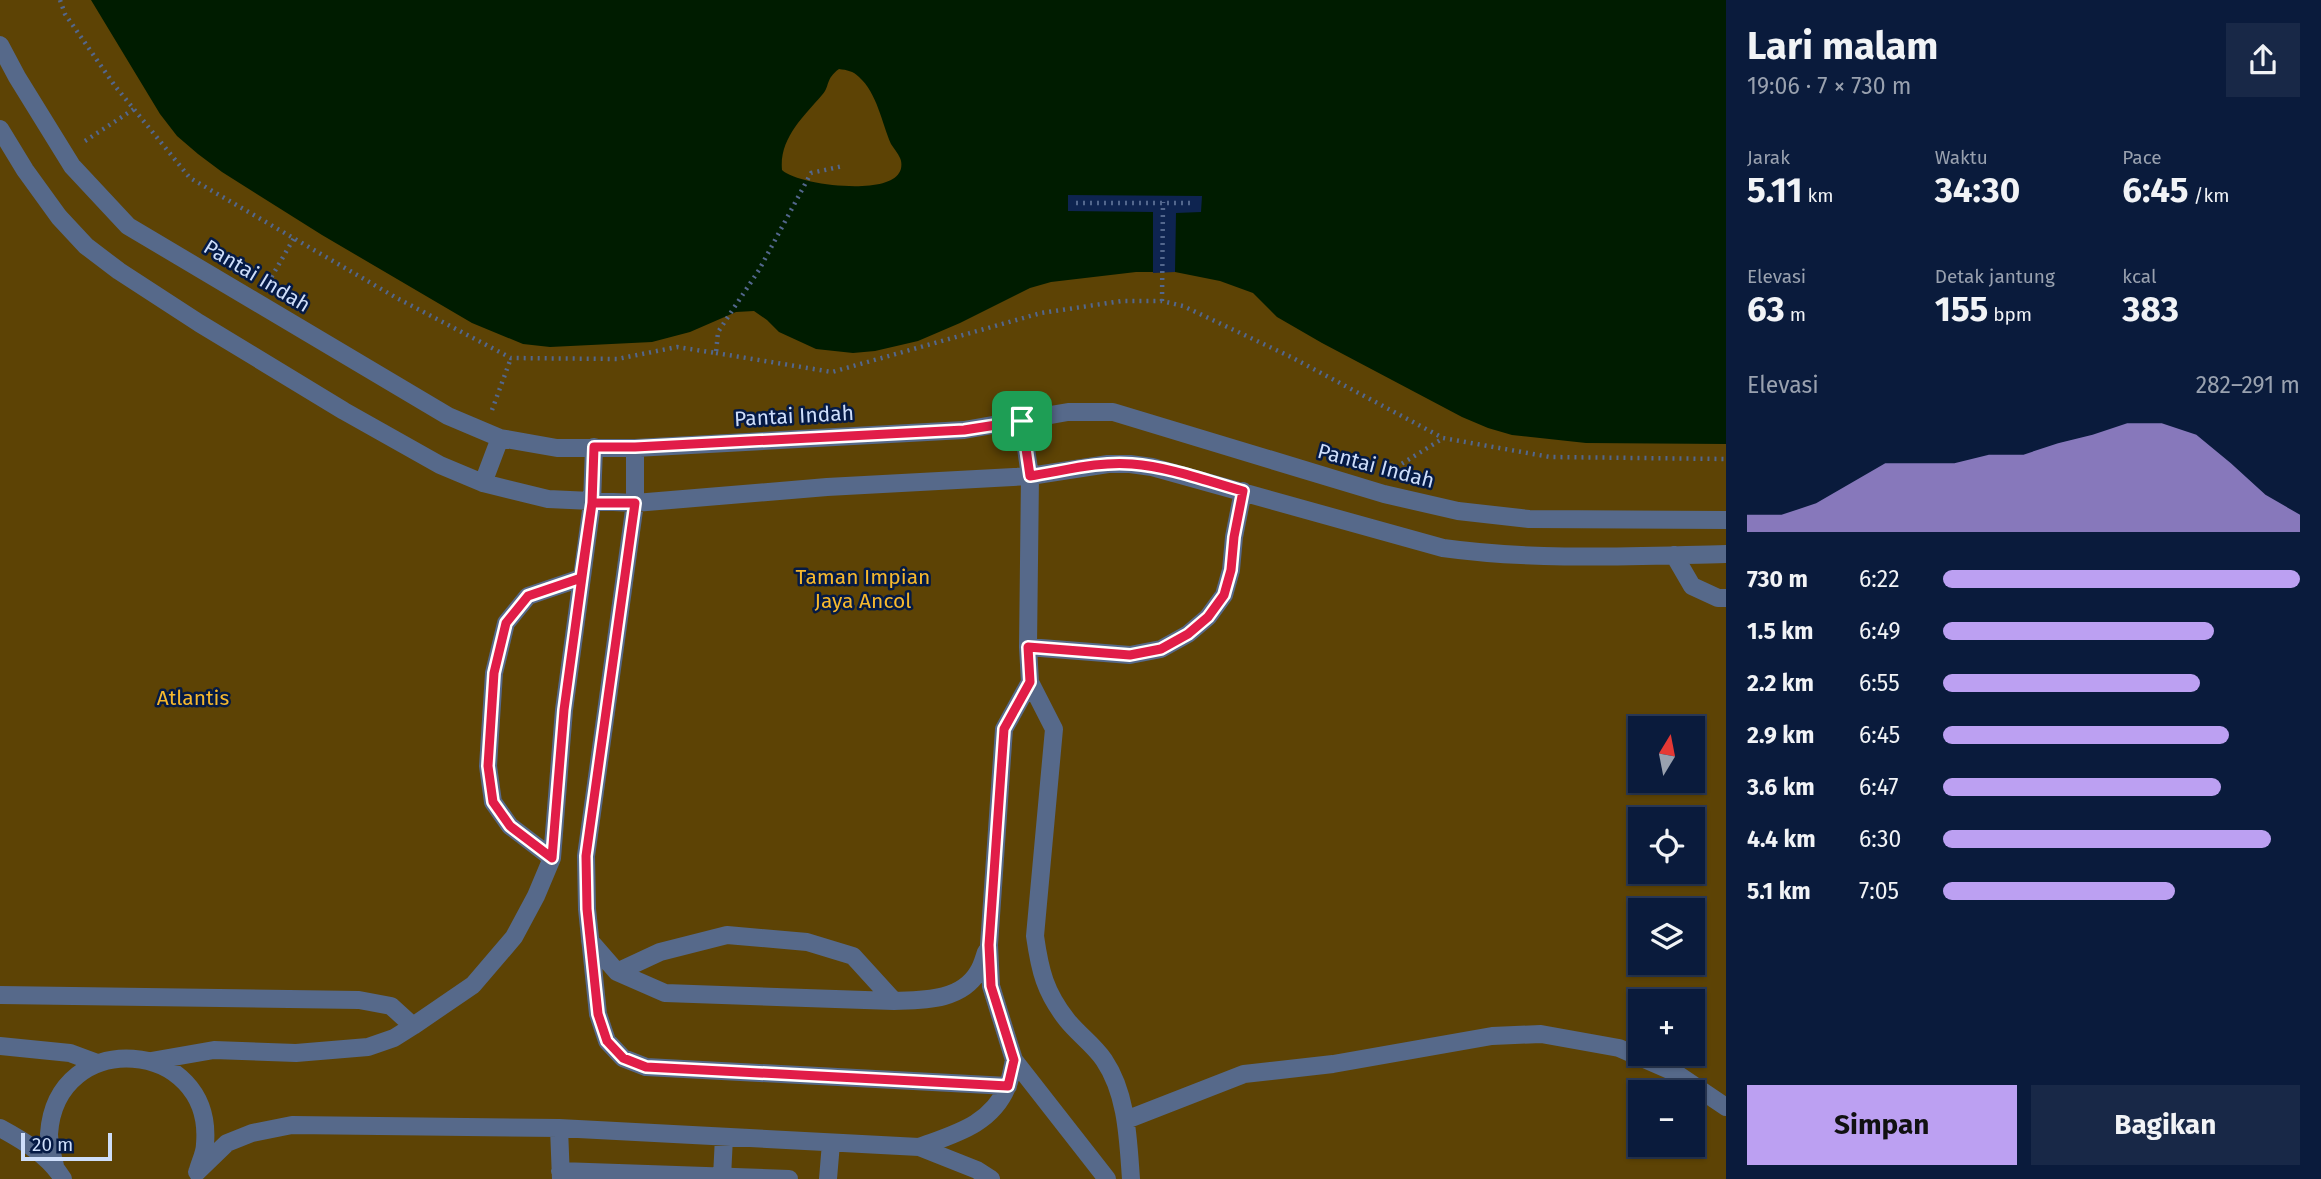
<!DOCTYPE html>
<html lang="id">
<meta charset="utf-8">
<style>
:root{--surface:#0a1b3c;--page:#182847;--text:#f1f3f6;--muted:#99a1af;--line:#2a3956;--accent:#bca0f2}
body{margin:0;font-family:"Fira Sans",sans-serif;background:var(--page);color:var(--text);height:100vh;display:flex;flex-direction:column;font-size:26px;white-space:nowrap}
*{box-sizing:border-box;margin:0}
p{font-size:23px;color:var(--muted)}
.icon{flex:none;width:38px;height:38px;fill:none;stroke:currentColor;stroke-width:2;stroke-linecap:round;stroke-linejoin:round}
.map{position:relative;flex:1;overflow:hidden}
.panel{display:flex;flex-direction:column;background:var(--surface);width:595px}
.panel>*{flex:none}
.needle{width:46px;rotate:10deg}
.buttons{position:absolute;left:1628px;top:716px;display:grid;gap:14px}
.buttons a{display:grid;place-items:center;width:77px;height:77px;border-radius:0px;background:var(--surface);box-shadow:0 2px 5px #0004,0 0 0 2px var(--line);font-size:35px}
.scale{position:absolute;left:21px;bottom:18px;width:91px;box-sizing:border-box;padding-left:7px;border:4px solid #cedefa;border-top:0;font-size:19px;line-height:24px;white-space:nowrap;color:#cedefa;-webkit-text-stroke:5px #051a45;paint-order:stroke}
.pin{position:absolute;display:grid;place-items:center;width:60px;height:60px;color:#fff;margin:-30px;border-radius:14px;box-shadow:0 4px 10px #0006}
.round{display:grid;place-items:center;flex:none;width:74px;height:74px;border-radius:0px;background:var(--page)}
.head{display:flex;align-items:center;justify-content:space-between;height:119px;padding:0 21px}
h1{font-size:38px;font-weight:700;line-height:52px}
.stats{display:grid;grid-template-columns:repeat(3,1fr);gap:10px;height:119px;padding:7px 21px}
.stats div{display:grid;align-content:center}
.stats b{font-size:35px;font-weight:700}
.stats small{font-size:19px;font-weight:400}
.stats p{font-size:19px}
.chart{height:196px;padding:14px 21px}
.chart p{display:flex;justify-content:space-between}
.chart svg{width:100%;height:126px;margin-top:7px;fill:var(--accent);opacity:.7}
.primary-button{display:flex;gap:14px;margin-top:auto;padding:14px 21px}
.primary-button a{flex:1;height:80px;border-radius:0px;background:var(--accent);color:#111;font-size:28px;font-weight:700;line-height:80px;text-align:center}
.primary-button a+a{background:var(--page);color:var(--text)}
ul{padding:0 21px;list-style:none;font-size:23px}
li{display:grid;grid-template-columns:112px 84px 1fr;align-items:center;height:52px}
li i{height:18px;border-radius:9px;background:var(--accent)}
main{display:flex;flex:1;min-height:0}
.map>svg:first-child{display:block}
</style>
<main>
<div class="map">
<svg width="1726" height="1179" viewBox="0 0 1726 1179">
<rect width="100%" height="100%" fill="#0e2450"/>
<path fill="#5d4305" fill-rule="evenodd" d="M0,0h1726v1179h-1726zM1640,728h52v52h-52zM1640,819h52v53h-52zM1640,910h52v52h-52zM1640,1001h52v53h-52zM1640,1092h52v52h-52z"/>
<path fill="#001c00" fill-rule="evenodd" d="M91,0h1635v444l-140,-1 -74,-8 -24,-7 -26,-11 -140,-74 -45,-26 -24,-24 -33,-12 -45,-9h-39l-85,10 -21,6 -70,35 -42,18 -43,10 -22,2 -37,-4 -37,-17 -12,-12 -13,-9 -18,1 -46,20 -38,10 -102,5 -27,-3 -51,-21 -150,-88 -100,-63 -24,-18 -21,-18 -17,-22zM839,69c8,1 14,2 20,8 18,16 23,46 32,67 3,5 7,9 9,14 2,4 2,11 -1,15 -13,23 -101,12 -117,-3 -3,-31 21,-53 40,-75 8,-8 3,-16 17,-26z"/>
<path fill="#0e2450" d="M1068,195l134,1 -1,16 -25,1 -1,59 -22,1v-61l-85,-1z"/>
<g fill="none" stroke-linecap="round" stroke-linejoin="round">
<path stroke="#53678d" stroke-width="4.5" stroke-dasharray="2 5" stroke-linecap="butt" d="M60,0l5,14 50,72 75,92 205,119 116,61 106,1 60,-12 39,6 2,-21 41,-62 52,-97 32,-7
M85,141l49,-32
M1076,203h116
M268,283l26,-45
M1162,301l1,-99
M716,353l116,19 209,-59 81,-12h40l21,5 108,51 152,81 107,19 176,2
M492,410l19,-52
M1390,471l52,-32"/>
<path stroke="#56698a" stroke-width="18" d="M0,45l17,32 55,89 56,60 320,190 52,22 57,10h78l329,-18 104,-18h45l271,82 74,17 71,8 197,1
M0,129l25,41 34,47 27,29 33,25 80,52 145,88 96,54 43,18 65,16 87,4 192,-16 203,-11 78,-12h22l22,3 291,81c94,13 189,8 283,6
M1022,421l8,55 -2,171 2,35 24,47 -19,207c5,35 10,56 32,84 11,14 27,25 37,40 23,34 24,79 27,119
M635,448v55l-49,353 1,53 11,105 9,27 16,17 23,9 362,19
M483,483l17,-45
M1674,555l18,31 26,12h8
M1028,647l102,8 31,-6 27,-15 20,-17 16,-22 7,-25 3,-33 9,-46
M1030,682l-26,47 -15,216 2,41 23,74 93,119
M552,858l-42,-32 -17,-24 -5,-36 6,-93 12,-50 22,-27 53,-18
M590,941l27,31 48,21 229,8c29,-1 67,0 84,-29 4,-6 6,-14 8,-20
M617,972l43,-20 67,-17 80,7 46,14 41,45
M0,995l359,5 32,6 22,20
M0,1046l70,7 27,10
M151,1061l63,-11 82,3 72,-6 26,-9 19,-12 60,-41 41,-48 22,-41 16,-38 12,-148 28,-207 2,-56
M1126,1120l118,-46 89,-10 159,-28 49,-2 78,14 55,24 52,35
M0,1128c24,13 49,28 63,51
M559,1128l2,51
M919,1147l58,23 14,9
M55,1166c-2,-10 -6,-22 -6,-32 7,-108 165,-96 156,10 0,9 -5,18 -7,26
M560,1171l229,8
M197,1172l30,-29 25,-10 40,-8 267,3 360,19c35,-13 72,-22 88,-60 4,-8 5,-19 7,-27
M722,1177l2,-40
M828,1179l3,-36"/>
</g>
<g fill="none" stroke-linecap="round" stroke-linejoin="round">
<defs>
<path id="route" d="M1022,421l-58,9 -329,17h-41l-2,56 -28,207 -12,148 -42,-32 -17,-24 -5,-36 6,-93 12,-50 22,-27 53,-18 11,-75h43l-49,353 1,53 11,105 9,27 16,17 23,9 362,19 6,-26 -23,-74 -2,-41 15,-216 26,-47 -2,-35 102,8 31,-6 27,-15 20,-17 16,-22 7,-25 3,-33 9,-46c-36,-10 -73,-24 -111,-27 -33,-3 -69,7 -102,12l-8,-55"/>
</defs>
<use href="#route" stroke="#fff" stroke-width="14"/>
<use href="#route" stroke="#e11d48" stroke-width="9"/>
</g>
<g text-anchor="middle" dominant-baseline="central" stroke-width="5" stroke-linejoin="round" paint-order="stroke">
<g font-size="21" fill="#cedefa" stroke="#051a45">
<text transform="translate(257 276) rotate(31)">Pantai Indah</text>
<text transform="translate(794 416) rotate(-3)">Pantai Indah</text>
<text transform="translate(1376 466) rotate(15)">Pantai Indah</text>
</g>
<g font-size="21" fill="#f6b82d" stroke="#051a45">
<text x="863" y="577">Taman Impian<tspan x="863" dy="24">Jaya Ancol</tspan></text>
<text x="193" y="698">Atlantis</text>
</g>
</g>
</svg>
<div class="buttons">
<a><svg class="needle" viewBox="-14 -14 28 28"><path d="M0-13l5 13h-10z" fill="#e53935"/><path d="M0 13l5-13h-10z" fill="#99a1af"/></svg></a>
<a><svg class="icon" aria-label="locate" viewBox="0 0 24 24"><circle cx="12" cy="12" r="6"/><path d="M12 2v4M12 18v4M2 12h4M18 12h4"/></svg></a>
<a><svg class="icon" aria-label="layers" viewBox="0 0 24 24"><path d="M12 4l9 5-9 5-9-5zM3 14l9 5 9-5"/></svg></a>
<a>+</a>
<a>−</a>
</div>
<div class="scale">20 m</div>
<div class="pin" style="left:1022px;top:421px;background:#1e9e55"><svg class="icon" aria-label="arrive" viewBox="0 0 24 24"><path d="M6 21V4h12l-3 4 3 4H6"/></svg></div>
</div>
<section class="panel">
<div class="head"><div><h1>Lari malam</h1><p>19:06 · 7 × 730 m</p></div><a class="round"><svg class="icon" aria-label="share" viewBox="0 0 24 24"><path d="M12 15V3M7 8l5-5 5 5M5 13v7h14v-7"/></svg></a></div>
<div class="stats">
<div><p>Jarak</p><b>5.11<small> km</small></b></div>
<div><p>Waktu</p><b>34:30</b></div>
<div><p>Pace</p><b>6:45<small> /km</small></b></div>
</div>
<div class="stats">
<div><p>Elevasi</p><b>63<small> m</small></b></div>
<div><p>Detak jantung</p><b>155<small> bpm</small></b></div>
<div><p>kcal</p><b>383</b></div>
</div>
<div class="chart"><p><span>Elevasi</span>282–291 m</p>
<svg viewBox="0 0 160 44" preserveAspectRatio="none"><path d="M0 44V38L10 38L20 34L30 27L40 20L50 20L60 20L70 17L80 17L90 13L100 10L110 6L120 6L130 10L140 20L150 31L160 38V44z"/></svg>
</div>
<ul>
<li><b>730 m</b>6:22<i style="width:100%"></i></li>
<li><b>1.5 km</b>6:49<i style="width:76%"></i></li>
<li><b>2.2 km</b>6:55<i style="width:72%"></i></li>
<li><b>2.9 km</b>6:45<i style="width:80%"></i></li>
<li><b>3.6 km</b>6:47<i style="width:78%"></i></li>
<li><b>4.4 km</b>6:30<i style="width:92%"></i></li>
<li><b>5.1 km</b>7:05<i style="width:65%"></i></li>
</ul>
<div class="primary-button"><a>Simpan</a><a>Bagikan</a></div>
</section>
</main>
